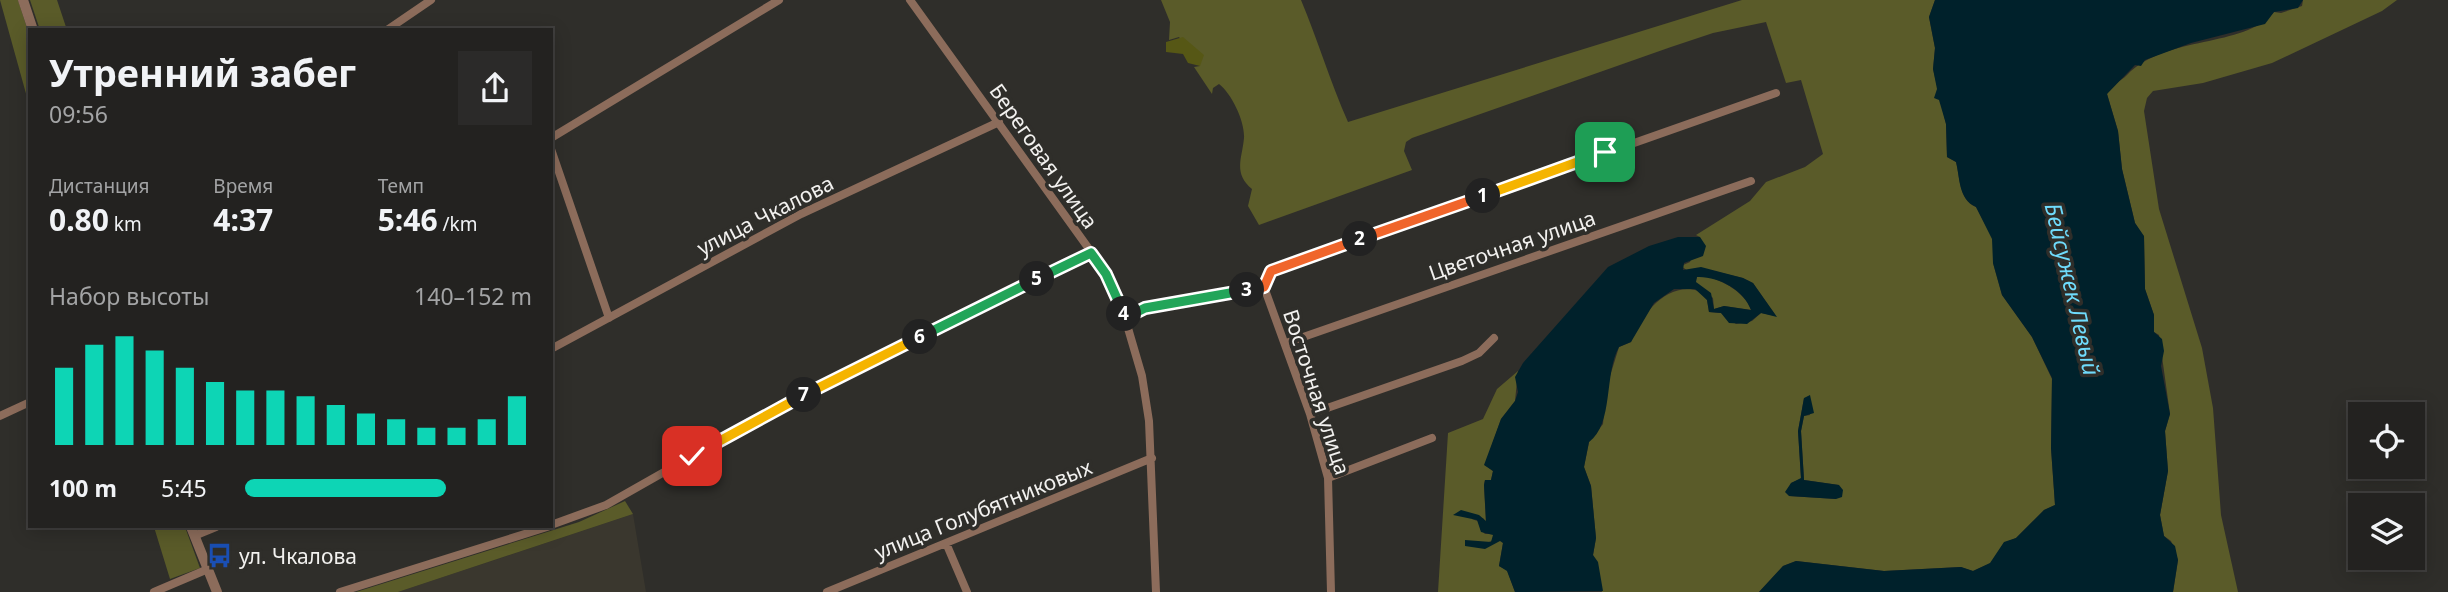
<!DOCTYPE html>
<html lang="ru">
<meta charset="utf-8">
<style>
:root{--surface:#232220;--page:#2b2a29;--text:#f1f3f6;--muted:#a3a4a5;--line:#403f3e;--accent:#0dd5b5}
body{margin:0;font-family:"Noto Sans",sans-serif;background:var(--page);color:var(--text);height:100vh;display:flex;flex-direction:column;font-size:26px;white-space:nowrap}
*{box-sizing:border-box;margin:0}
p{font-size:23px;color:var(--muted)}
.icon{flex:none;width:38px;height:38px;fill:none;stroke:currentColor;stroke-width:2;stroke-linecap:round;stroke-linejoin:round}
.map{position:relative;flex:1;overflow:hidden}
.details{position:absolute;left:28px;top:28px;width:525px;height:500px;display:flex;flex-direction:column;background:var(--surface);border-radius:0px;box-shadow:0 4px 18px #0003,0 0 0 2px var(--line)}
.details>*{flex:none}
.tools{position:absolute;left:2348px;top:402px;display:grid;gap:14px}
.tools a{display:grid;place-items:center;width:77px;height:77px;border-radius:0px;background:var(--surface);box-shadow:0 4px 18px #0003,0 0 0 2px var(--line);font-size:35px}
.pin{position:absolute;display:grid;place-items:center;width:60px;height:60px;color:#fff;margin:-30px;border-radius:14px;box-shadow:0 4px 10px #0006}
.km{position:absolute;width:35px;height:35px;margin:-18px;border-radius:50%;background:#222;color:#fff;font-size:19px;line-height:35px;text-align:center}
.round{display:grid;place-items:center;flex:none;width:74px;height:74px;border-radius:0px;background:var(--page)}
.summary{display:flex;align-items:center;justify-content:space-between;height:119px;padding:0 21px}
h1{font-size:38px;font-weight:700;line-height:52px}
.stats{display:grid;grid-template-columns:repeat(3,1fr);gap:10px;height:119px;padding:7px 21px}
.stats div{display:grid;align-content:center}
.stats b{font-size:30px;font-weight:700}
.stats small{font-size:19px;font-weight:400}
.stats p{font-size:19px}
.chart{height:196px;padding:14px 21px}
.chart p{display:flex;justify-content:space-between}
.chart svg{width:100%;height:126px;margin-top:7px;stroke:var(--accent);stroke-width:6}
ul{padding:0 21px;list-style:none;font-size:23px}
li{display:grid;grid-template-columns:112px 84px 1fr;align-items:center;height:52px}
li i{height:18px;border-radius:9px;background:var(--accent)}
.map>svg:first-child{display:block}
</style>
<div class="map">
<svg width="2448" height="592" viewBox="0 0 2448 592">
<rect width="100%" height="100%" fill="#2f2e2a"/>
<path fill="#3a372e" d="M633,514l13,78h-248z"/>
<path fill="#5a5b29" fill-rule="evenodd" d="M0,0h18l12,37v71z
M30,0h27l10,30h-27z
M1161,0h140c17,41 29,81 47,122l394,-122h193l-6,17 6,31 -2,21 13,55 1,33 9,5c4,16 3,38 20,45l17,32v24l9,32 30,42 20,42 -1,69 4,57 -11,5 -28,28 -12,5 -13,20 -18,8 -12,-4 -77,4 -88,-10 -13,5 -24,26h-157l-9,-37 3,-17 -5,-52 -7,-19 5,-25 14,-18 3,-35 13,-42 12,-5c10,-28 36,-61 68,-51l8,9 2,12 12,1 15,11 16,-3 9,-8 15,3 -23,-33 -10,-5 -42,-10 -13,3 -7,-5 9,-4 10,-25 -4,-2 54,-34 16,-19 39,-15 18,-13 -22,-74 -15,3 -20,-61 -53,11 -42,14 -259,91 -6,4 -2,9 8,19 -153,55 -11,-19 4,-17c-19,-16 -10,-30 -8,-51 1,-16 -12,-44 -25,-54l-6,4 -1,6 -18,-27 6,-1 -21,-29 -10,3 1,-18zM1804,398l6,17 -6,1 -3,15 3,49 35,5 -3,14 -47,-3 2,-13 10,-4 -3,-48z
M2303,0h94l-15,11 -110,52 -69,20 -50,8 -6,7 -3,13 15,98 43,139 11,60 8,107 17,77h-65l5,-32 -7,-19 -7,-5 -4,-21 8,-44 -3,-40 5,-17 -11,-79 -5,-3v-17l-9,-26 -1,-52 -9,-14 -13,-54 -4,-38 -11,-37c4,-10 13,-12 20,-19 40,-41 116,-26 147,-63l7,1 21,-7z
M1706,276c17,5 39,16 45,34l-27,-4 -10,3 -1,-11 -18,-16 2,-5z
M1518,371l-3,30 -14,18 -16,46 8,6 -2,9h-6l-1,5 2,38 -3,-5 -11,1 8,3v7l5,5h8v6l-6,3 -16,-1 9,6 21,-8 2,3 -4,23 8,4 8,22h-77l10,-159 35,-14 14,-30z
M625,501l8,13 -235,78h-42l223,-70z
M154,527h31l15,41 -30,11z"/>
<path fill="#565715" d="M1183,37l21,18 -4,11 -12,-3 -5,-9 -17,-2v-10z"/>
<path fill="#00212b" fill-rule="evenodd" d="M1935,0h368l-5,8 -24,4 -9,12 -74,19 -46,17 -4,6 -6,-1 -28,29 11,37 4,38 13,54 9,13 1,53 9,26v17l8,7 2,12 -3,15 9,48 -5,17 3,40 -8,44 4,21 11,10 3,14 -5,32h-414l24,-26 13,-5 88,10 77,-4 12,4 17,-8 14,-21 12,-4 28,-28 11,-5 -4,-57 1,-70 -20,-41 -30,-42 -9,-32 -1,-24 -16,-32c-18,-8 -16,-30 -20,-45l-9,-5 -1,-33 -7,-24 -5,-2 3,-9 -4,-20 2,-21 -6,-31z
M1678,237h22l6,9 -3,10 -19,7 -1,7 18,-3 42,11 10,5 24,34 -16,-4 -14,11 -18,-1 -8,-10 -12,-1 -2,-12 -12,-11h-21l-20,14 -23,39 -12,5c-15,26 -5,77 -30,95l-5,25 7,19 5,52 -3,17 5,7 5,29 -88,1 -8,-21 -8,-5 4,-23 -3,-2 -15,8 -20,-3v-6l26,2 2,-7 -12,-3 -4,-12 -24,-5 8,-5 18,5 7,6 -2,-36 1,-5h6l2,-9 -9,-6 17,-46 14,-18 3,-9 -3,-15 8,-14 85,-96 41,-21zM1697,277c21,-1 47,13 54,33l-27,-4 -10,3 -3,-16 -15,-11z
M1810,395l4,18 -10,3 -3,15 3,49 35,5 4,5 -1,7 -6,2 -47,-3 -4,-4 6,-9 10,-5 -3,-47 6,-33z"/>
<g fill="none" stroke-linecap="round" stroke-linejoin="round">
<path stroke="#8c6c5b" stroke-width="8" d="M910,0l192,267 23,51 17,58 7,45 7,171
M387,30l44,-30
M551,138l228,-138
M551,149l58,169
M1264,287l7,-16 505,-178
M1264,287l46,127 18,64 3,114
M1125,318l20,-10 119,-21
M1286,343l465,-162
M551,349l250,-135 198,-92
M1310,414l152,-53 17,-8 15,-15
M0,416l30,-14
M1328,478l104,-40
M551,525l55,-20 171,-97 314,-156
M194,536l22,-9
M946,543l21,49
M154,592l54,-23
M340,592l207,-65
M827,592l325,-134"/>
<path stroke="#8c6c5b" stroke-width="10" d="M23,0l10,30
M191,527l26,65"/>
</g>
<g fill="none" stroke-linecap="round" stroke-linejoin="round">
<defs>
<path id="split-1" d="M1483,196l122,-44"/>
<path id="split-2" d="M1360,239l123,-43"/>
<path id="split-3" d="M1247,290l17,-3 7,-16 89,-32"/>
<path id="split-4" d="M1124,314l1,4 20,-10 102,-18"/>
<path id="split-5" d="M1037,279l54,-26 15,21 18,40"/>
<path id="split-6" d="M920,337l117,-58"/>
<path id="split-7" d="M804,395l116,-58"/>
<path id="split-8" d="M692,456l112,-61"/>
</defs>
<use href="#split-1" stroke="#fff" stroke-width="14"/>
<use href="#split-2" stroke="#fff" stroke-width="14"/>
<use href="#split-3" stroke="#fff" stroke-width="14"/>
<use href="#split-4" stroke="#fff" stroke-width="14"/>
<use href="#split-5" stroke="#fff" stroke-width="14"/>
<use href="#split-6" stroke="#fff" stroke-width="14"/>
<use href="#split-7" stroke="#fff" stroke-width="14"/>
<use href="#split-8" stroke="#fff" stroke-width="14"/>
<use href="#split-1" stroke="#f5b400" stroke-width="9"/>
<use href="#split-2" stroke="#f0652b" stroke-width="9"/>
<use href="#split-3" stroke="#f0652b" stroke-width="9"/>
<use href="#split-4" stroke="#22a559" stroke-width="9"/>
<use href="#split-5" stroke="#22a559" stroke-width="9"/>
<use href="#split-6" stroke="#22a559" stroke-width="9"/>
<use href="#split-7" stroke="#f5b400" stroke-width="9"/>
<use href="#split-8" stroke="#f5b400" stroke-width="9"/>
</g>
<defs>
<symbol id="bus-bare" viewBox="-9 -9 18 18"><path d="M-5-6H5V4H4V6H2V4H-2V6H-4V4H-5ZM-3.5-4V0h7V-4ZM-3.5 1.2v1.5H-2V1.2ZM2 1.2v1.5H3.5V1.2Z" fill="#1a4fb4" stroke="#2f2e2a" stroke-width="2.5" paint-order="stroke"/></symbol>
</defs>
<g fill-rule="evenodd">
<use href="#bus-bare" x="202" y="538" width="35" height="35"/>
</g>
<g text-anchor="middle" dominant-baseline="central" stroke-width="7" stroke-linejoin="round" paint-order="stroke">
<g font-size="21" fill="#f2f1ef" stroke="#2f2e2a">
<text transform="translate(1044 156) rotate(55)">Береговая улица</text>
<text transform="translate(765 215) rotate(-27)">улица Чкалова</text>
<text transform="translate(1512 245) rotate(-19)">Цветочная улица</text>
<text transform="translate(1317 392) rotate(72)">Восточная улица</text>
<text transform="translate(983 509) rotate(-22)">улица Голубятниковых</text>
</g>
<g font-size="21" fill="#f2f1ef" stroke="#2f2e2a" text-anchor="start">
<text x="239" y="556">ул. Чкалова</text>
</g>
<g font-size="23" font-style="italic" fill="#6fdbfc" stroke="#2f2e2a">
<text transform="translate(2073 289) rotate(77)">Бейсужек Левый</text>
</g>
</g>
</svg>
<div class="tools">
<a><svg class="icon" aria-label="locate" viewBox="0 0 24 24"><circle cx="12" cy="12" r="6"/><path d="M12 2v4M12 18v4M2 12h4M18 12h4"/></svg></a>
<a><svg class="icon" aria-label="layers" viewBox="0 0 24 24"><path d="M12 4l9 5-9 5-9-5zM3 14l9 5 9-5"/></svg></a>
</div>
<div class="pin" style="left:1605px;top:152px;background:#1e9e55"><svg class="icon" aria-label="arrive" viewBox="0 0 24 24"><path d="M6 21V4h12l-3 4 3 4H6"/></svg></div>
<div class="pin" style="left:692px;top:456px;background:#d93025"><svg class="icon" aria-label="check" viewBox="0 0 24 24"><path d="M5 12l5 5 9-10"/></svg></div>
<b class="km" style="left:1483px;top:196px">1</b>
<b class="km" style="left:1360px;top:239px">2</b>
<b class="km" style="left:1247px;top:290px">3</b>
<b class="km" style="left:1124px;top:314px">4</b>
<b class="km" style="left:1037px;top:279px">5</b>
<b class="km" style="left:920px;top:337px">6</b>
<b class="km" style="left:804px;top:395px">7</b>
<section class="details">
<div class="summary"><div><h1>Утренний забег</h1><p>09:56</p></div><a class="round"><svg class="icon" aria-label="share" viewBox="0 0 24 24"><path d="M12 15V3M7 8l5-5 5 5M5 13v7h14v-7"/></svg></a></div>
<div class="stats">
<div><p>Дистанция</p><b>0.80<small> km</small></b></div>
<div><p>Время</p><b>4:37</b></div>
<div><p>Темп</p><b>5:46<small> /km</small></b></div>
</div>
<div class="chart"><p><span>Набор высоты</span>140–152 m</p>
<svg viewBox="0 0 160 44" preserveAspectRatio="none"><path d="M5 44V17M15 44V9M25 44V6M35 44V11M45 44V17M55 44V22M65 44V25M75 44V25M85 44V27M95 44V30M105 44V33M115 44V35M125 44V38M135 44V38M145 44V35M155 44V27"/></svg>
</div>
<ul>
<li><b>100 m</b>5:45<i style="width:70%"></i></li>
</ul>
</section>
</div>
